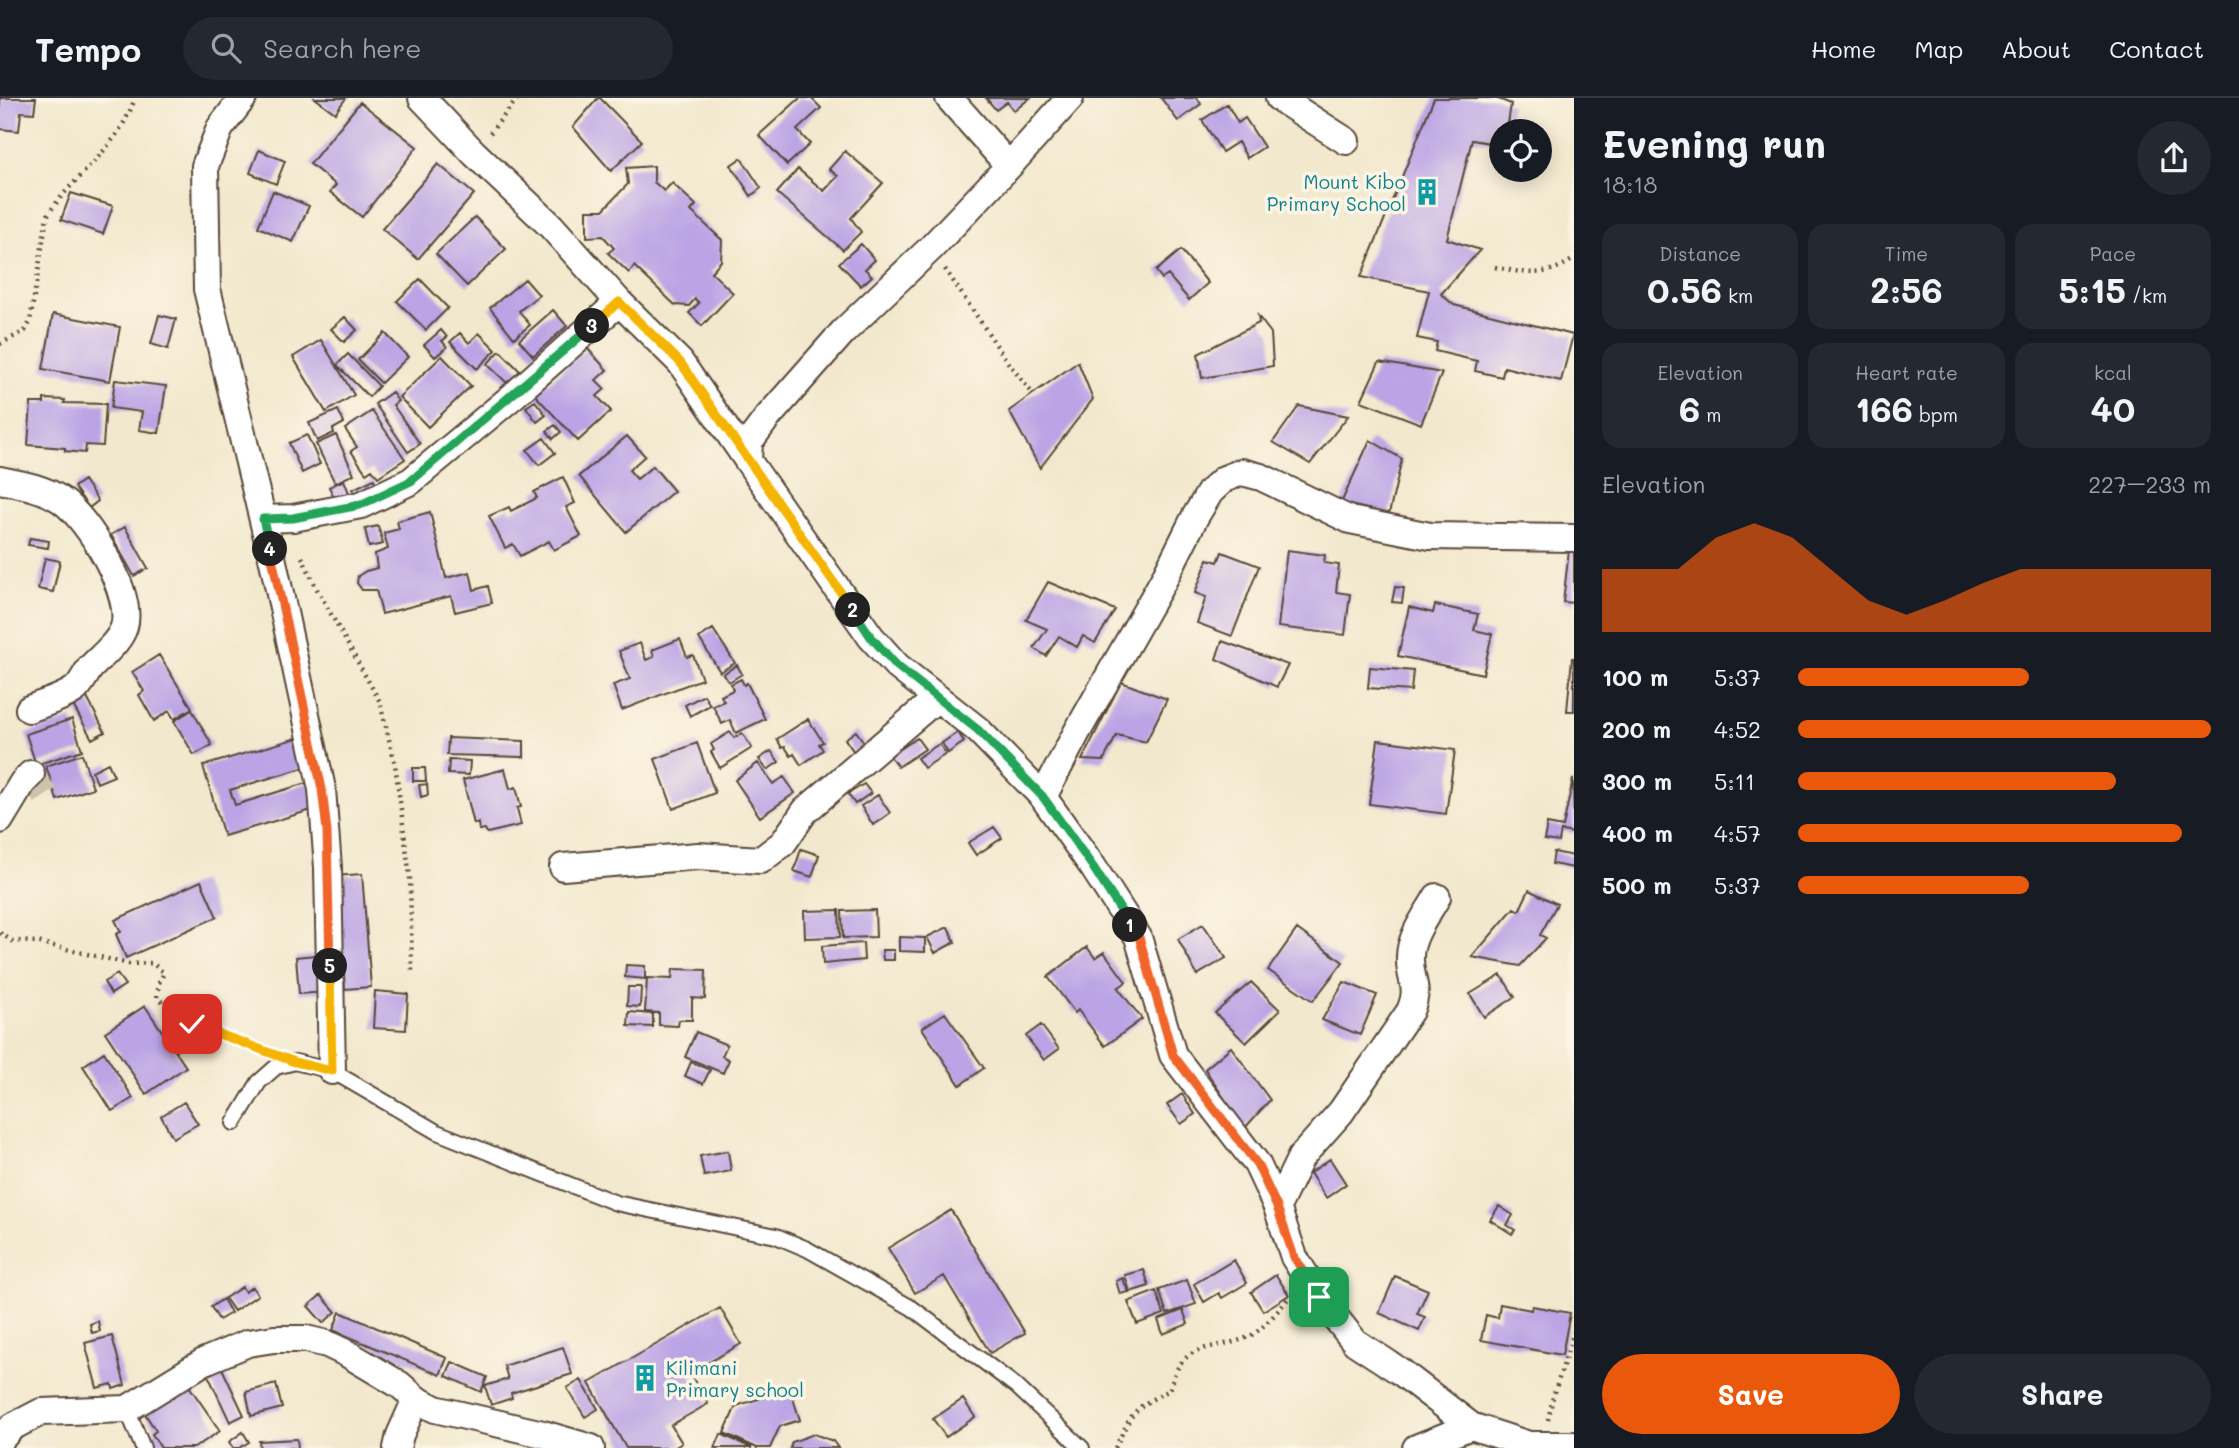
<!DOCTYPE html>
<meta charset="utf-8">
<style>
:root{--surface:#171b24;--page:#242831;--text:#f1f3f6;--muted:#9ea1a6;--line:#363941;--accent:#ea580c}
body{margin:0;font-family:Mali,sans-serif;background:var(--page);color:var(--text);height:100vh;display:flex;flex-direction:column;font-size:26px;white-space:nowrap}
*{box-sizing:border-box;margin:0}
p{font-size:23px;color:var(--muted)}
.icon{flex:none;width:38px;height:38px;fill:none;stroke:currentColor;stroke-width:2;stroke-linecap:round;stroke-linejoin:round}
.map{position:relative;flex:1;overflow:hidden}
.panel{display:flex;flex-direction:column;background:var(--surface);width:665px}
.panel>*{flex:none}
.buttons{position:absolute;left:1489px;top:21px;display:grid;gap:14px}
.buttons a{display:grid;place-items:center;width:63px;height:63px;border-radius:50%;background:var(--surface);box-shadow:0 4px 18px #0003;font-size:35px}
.pin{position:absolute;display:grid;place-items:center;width:60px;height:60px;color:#fff;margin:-30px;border-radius:14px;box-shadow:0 4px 10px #0006}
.km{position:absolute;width:35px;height:35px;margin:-18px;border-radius:50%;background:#222;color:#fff;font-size:19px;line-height:35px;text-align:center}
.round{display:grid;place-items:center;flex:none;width:74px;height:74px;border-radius:37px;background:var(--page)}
.summary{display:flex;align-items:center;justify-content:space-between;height:119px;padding:0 28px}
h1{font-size:38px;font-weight:700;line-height:52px}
.metrics{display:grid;grid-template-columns:repeat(3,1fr);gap:10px;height:119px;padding:7px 28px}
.metrics div{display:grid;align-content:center;border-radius:18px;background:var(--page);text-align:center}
.metrics b{font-size:35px;font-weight:700}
.metrics small{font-size:19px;font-weight:400}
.metrics p{font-size:19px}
.chart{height:196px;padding:14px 28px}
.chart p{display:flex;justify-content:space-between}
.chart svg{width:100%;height:126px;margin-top:7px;fill:var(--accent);opacity:.7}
.button{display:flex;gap:14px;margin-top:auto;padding:14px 28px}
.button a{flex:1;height:80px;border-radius:42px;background:var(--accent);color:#fff;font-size:28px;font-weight:700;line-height:80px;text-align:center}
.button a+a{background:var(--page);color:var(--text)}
ul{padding:0 28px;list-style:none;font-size:23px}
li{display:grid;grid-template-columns:112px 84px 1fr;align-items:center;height:52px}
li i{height:18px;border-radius:9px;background:var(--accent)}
header{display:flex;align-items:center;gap:42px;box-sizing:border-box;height:98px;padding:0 35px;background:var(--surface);border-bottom:2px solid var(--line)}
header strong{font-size:33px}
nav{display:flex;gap:38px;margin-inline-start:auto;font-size:24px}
.search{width:490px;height:63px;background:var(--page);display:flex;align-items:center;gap:18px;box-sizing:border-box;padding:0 24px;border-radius:38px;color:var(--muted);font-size:26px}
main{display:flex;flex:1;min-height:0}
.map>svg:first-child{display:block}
</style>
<header>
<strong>Tempo</strong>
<div class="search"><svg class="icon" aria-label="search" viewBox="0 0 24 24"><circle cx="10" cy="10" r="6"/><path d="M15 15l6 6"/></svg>Search here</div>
<nav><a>Home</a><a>Map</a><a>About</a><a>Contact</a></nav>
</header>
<main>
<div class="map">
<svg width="1574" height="1350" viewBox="0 0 1574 1350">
<rect width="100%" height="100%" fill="#fcf5e5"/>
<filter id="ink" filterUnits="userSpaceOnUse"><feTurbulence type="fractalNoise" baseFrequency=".0143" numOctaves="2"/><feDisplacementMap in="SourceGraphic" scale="14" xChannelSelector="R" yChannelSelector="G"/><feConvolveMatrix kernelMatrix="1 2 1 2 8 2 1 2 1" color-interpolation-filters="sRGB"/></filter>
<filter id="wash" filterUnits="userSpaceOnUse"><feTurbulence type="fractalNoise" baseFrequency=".00686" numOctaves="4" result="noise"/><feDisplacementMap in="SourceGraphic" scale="28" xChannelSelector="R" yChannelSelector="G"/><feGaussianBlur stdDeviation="1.57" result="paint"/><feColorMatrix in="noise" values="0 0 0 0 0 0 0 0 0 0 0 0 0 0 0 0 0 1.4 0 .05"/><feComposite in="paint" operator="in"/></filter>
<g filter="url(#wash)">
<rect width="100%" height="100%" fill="#f2e8cd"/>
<g id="blocks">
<path fill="#baa4e5" d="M0,0h36l-2,15 -13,-1 -2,19 -19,-2z
M315,0h31l-11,15z
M598,0h2l42,43 -31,30 -38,-44z
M800,0h11l10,10 -24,22 13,14 -23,21 -28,-30z
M986,0h44l-16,13 -7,-9 -11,8z
M1161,0h36l4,6 -23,17z
M1434,0h62l15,6 -4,27h-5v14l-30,-5 -25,99 33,11 -39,44 13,11 119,30 -12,46 -57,-14 -2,10 -27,-6 2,-10 -42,-10 2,-9 -20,-4 12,-47 -68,-14z
M360,4l57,45 -55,70 -32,-25 6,-7 -26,-21z
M1227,6l11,19 7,-5 19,29 -17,11 -9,-16 -16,10 -20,-32z
M259,52l26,11 -9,23 -26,-11z
M845,53l38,32 -32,35 10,14 -18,18 -66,-57 21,-24 26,22 14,-15 -9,-7z
M741,60l20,30 -10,8 -20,-31z
M438,66l36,30 -56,65 -36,-30z
M654,68v16l10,9 8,-8 24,22 -5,6 31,29 -1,21 -10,11 22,21 -31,33 -13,-13 10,-10 -4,-4 -6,7 -14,-1 -41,-39 -5,7 -21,-20 6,-5 -11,-12 -16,1v-27h16l25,-26 -2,-16z
M273,93l36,15 -16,36 -35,-15z
M71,95l42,13 -10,28 -42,-14z
M475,119l31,32 -39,37 -31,-32z
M861,146l14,16 -10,9 7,7 -11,10 -22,-23z
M1181,152l27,33 -19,17 -21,-25 -6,4 -6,-8z
M420,181l28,29 -22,22 -29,-29z
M525,181l14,16 -20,16 11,14 -16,13 -24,-30z
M553,212l14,16 -34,30 -14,-16z
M53,216l67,13 -10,54 -67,-12z
M159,217l17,4 -8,30 -17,-5z
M1258,218l13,17 2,33 -71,12 -4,-24 61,-31z
M345,219l12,13 -13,12 -13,-13z
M441,232l6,7 -5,4 5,6 -12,10 -11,-12z
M385,235l23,24 -27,26 -23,-23z
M460,235l9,10 10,-10 17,17 -19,19 -27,-27z
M321,242l33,55 -28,17 -33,-55z
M587,250l20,22 -11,10 9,9 -8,7 14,15 -33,30 -43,-46z
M500,253l20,20 -13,12 -20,-19z
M348,256l31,32 -10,11 -32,-32z
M442,258l29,30 -43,41 -29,-30z
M1078,264l15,37 -53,69 -31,-57z
M1379,264l63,11 -21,51 -60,-23z
M115,282l51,6 -7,47 -20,-3 3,-18 -31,-4z
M392,294l6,9 -5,4 27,39 -12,8 -33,-48z
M44,301l21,1 -1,3 42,1 -3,42 -17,-1 -1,8 -20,-2v-3l-37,-3 3,-42h13z
M535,303l11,14 -9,7 -11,-15z
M1299,308l49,10 -38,48 -37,-22z
M338,312l6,13 -11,6 1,4 -17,8 -8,-18z
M372,313l33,48 -27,18 -6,-8 -6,4 -15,-22 6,-4 -12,-18z
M555,327l6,7 -8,7 -6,-8z
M307,337l13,29 -18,9 -13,-30z
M336,337l18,39 -19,9 -19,-39z
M627,338l18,20 -16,14 8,9 16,-13 21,25 -48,41 -47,-56z
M544,340l11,15 -16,12 -12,-15z
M1370,342l32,19 -13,55 -48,-11z
M563,379l12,26 -9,4 15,29 -27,14 -5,-9 -29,15 -7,-12 -8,4 -16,-32 20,-9 2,4 26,-13 -3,-6z
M374,381l3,7 -21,10 -3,-7z
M84,382l14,21 -9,7 -15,-21z
M344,382l5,13 -14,6 -6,-12z
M430,414l16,66 24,-6 4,18 14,-4 4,17 -37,9 -4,-16 -69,18 -6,-24h-14l-5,-7 1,-7 8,-5 11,-3 -2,-14 13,-5 -4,-16 15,-4 -2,-8z
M378,428l5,18 -14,3 -4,-18z
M125,429l23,41 -14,8 -23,-41z
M30,440l19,3 -1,7 -20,-3z
M1287,452l38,5 -1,8 15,2 -3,27 14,2 -5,41 -67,-8z
M1569,452h5v53l-11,-1z
M1222,454l37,14 -27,70 -35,-13 9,-26 -11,-4 13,-34 10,3z
M45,460l15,3 -7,31 -15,-3z
M1048,484l67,28 -20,33 -12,-7 -6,11 -18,-11 -13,20 -12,-8 13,-19 -21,-9z
M1395,489l9,1 -2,15 -10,-1z
M1435,507l43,9 -4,16 18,4 -9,40 -85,-18 11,-49 24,6z
M713,531l22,34 -15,9 -21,-34z
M680,541l7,18 6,-2 9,24 -80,31 -9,-25 17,-6 -11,-28 21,-8 6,17 8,-3 -2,-7z
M1222,543l66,24 -11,22 -61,-28z
M159,557l33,53 -18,11 -5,-8 -15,10 -15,-26 5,-4 -12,-19z
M1572,560h2v53h-7z
M737,567l5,9 -13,8 -6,-8z
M1370,569l43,4 -2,20 -43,-3z
M741,581l3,6 3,-2 18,36 -29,14 -6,-13 -8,4 -9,-18 11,-5 -3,-5 12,-6 -2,-6z
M1121,584l46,17 -21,43 -29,-7 -14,26 -21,-1z
M84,594l21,40 -13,7 -22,-39z
M704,597l6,10 -20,11 -5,-11z
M192,612l20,35 -18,10 -20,-34z
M72,621l10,31 -46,15 -10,-31z
M808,621l15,23 -4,2 4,6 -22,15 -7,-11 -3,2 -6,-9 -3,1 -5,-9z
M856,633l9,13 -11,8 -9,-13z
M730,634l4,6 8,-5 10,15 -32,20 -9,-16 3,-2 -3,-6z
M958,634l6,10 -16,11 -6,-10z
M297,640l9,29 -76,23 5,15 75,-23 8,26 -94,28 -21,-70z
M448,640l76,3v16l-77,-2z
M917,640l8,11 -27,18 -8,-11z
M1378,642l77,10 -9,64 -77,-10z
M697,645l18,50 -42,16 -18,-50z
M939,646l7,10 -22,14 -7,-10z
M771,653l8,11 -12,8 -8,-11z
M82,656l11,34 -36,12 -11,-34z
M449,662l21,1 -1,14 -21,-1z
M108,665l6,13 -17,7 -5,-12z
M758,665l15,21 11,-7 11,16 -35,24 -25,-37z
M413,670h12l1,13h-13z
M505,671l5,20 6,-2 5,20 -4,1 4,17 -34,8 -2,-4 -6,1 -1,-7 -4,1 -11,-44z
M1573,681l1,54 -13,-2 -2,11 -15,-2 3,-16 16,3z
M427,686l1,11 -7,2 -2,-12z
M864,686l7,9 -16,11 -7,-10z
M878,697l12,18 -17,12 -12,-19z
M994,729l8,11 -26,17 -8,-12z
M801,751l18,6 -7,22 -18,-6z
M1554,754l20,4v12l-22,-4z
M362,776l9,113 -26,2 -10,-113z
M201,783l16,36 -91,41 -10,-24 5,-2 -6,-12z
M1529,792l28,14 -17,31 6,3 -26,28 -48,-9 42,-49 5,3z
M839,812l1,27 -35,1 -1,-27z
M875,812l1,27 -33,1 -1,-27z
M1203,826l23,34 -29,17 -19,-36z
M948,829l7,15 -20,11 -8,-16z
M1297,831l46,33 -30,39 -45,-31z
M899,839l26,1v14l-26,-1z
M863,845l1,17 -41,4 -1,-18z
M1087,849l8,11 9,-6 22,30 -8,6 24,31 -37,27 -27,-36 -3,3 -27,-36z
M882,852h12v10h-11z
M325,856l3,38 -29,2 -3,-37z
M626,867l19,1v13l-20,-2z
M673,871l33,1 -1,29 -13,-1v22h-13l-1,6 -19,-1v-12l-14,-1 2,-34 25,1z
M117,876l8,11 -14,9 -7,-12z
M1501,877l14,22 -31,20 -14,-23z
M1251,884l29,28 -34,33 -31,-30z
M1344,884l33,13 -17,40 -38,-15z
M628,889h13l-1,20 -13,-1z
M375,893l33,3 -2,36 -33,-2z
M145,908l41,61 -40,27 -41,-62z
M629,914l24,2v13l-25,-1z
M945,915l39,55 -24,17 -38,-57z
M1041,927l18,24 -15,11 -18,-24z
M696,934l31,13 -5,11 7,4 -6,13 -38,-16z
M1231,949l39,53 -26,29 -39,-60z
M104,954l29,46 -21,13 -29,-45z
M691,964l19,8 -7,14 -18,-8z
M1182,996l13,20 -14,10 -14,-19z
M184,1004l14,22 -25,14 -12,-22z
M728,1053l3,20 -27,5 -4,-20z
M1330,1061l16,25 -20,14 -16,-25z
M1499,1108l14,9 -6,10 8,5 -3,4 -22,-14z
M951,1112l74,123 -35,20 -46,-77 -29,17 -27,-45z
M1234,1162l13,23 -25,15 -3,-5 -15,9 -10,-18z
M1144,1172l5,16 -19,6 -5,-17z
M1276,1177l13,20 -26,16 -12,-19z
M1395,1178l33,14 -11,24 8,3 -6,14 -40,-18z
M1123,1180l5,14 -8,2 -4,-13z
M1187,1182l9,24 -29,10 -8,-24z
M242,1189l3,5 7,-5 6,8 -24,16 -9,-13z
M1156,1193l8,23 -27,10 -9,-22z
M321,1197l15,17 -13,11 -15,-17z
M223,1201l8,14 -12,7 -8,-13z
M1500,1206l31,6 1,-4 38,7 -8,42 -81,-15 5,-25 12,3z
M720,1210l21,36 -51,29 18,31 -37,21 11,18 -8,5h-48l-37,-65z
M1183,1212l5,14 -25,10 -5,-14z
M340,1214l107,46 -7,17 -107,-45z
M98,1223l2,10 -8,2 -2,-9z
M112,1238l13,49 -12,4 -1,-5 -15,4 -12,-45z
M563,1249l9,27 -61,19 1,5 -21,7 -6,-19 23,-7 -4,-13z
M452,1264l35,15 -6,15 -35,-16z
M221,1268l23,49 -14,7 -23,-49z
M581,1282l17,29 -13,8 -18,-29z
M187,1285l33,48 -26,17h-33l-9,-14 4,-3 -12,-19z
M276,1286l6,24 -31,8 -5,-24z
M790,1291l10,31 -20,6 -10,22h-13l-33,-15 12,-27z
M963,1301l12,18 -29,20 -13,-18z
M243,1334l6,10 -10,6h-6l-4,-6z
M721,1336l31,14h-37z
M814,1336l19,7 5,7h-48l2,-6z
M297,1341l1,9h-38l-1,-7z"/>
</g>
</g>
<g filter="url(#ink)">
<use href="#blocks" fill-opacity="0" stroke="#564638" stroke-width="2"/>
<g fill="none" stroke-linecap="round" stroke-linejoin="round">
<path stroke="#cdc2aa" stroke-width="26" stroke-dasharray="26 13" stroke-linecap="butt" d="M31,676l17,26"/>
<defs>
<path id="service" d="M234,1025l25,-41 17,-15 19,-5 37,9 105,61 179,71 160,33 31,13 105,59 104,78 66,62
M127,1311l16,39"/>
<path id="minor" d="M243,0l-23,30 -15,38 2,123 67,277 48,223 6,79 4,203
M422,0l52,55 77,73 68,76 61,60 68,99
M949,0l60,68
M1070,0l-61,68 -78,82 -88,84 -76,86 -18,24 -1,19 123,176 26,29 81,64 65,67 50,70 45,70 35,118 84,109 20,43 17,50 25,40 36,45 46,30 70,54
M1279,0l67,43
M0,382c20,4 44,8 61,20 27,18 73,94 63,127 -5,16 -23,29 -34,41 -5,7 -9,17 -16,22 -13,9 -30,13 -45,19
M263,421l30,-1 68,-13 50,-24 102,-85 106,-94
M1043,699l34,-65 86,-151 32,-64 15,-25 14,-13 18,-7 19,5 89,43 80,16 144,2
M0,722l23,-38 8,-8
M563,769l135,-11 63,4 22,-17 22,-32 132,-113
M1277,1109l24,-50 40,-45 69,-101c11,-26 -1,-29 0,-54 0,-21 17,-42 27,-60
M0,1342l12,-13 29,-15 86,-3 78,-48 43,-18 26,-4h32l21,5 21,10 52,31 16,14 19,10 108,25 48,14
M397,1350l3,-13 16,-36
M1416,1350l55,-22 58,19h45"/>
</defs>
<use href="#service" stroke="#564638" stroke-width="18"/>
<use href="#minor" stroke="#564638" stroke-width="30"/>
<path stroke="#564638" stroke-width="4.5" stroke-dasharray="2 5" stroke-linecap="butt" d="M490,35l28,-35
M1495,169c34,7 48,11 79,-8
M945,171l64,95 24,30
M0,246l25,-13 5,-9 17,-106c28,-43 70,-65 88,-118
M302,459l15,32 63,113 15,62 15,113 2,94
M0,835l12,8 25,1 92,22 23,-1 12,10 -5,10 -2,14c33,30 66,39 108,54
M1548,1322l5,-23 21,-65
M1115,1350c18,-37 18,-40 55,-58 11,-53 45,-37 80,-54 12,-6 31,-28 39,-39"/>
<use href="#service" stroke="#fff" stroke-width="14"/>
<use href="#minor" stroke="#fff" stroke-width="26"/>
</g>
</g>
<g fill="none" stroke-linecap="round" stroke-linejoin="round" filter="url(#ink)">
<defs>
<path id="split-1" d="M1130,827l9,12 34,118 84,109 20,43 17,50 25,40"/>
<path id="split-2" d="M853,512l18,27 26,29 81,64 65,67 50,70 37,58"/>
<path id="split-3" d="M592,228l27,-24 61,60 173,248"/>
<path id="split-4" d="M270,451l-7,-30 30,-1 67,-13 51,-24 181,-155"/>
<path id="split-5" d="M270,451l52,240 5,42 3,135"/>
<path id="split-6" d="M192,926l103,38 37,9 -2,-105"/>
</defs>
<use href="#split-1" stroke="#fff" stroke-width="14"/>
<use href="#split-2" stroke="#fff" stroke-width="14"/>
<use href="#split-3" stroke="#fff" stroke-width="14"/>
<use href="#split-4" stroke="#fff" stroke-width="14"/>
<use href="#split-5" stroke="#fff" stroke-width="14"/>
<use href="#split-6" stroke="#fff" stroke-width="14"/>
<use href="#split-1" stroke="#f0652b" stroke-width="9"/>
<use href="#split-2" stroke="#22a559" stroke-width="9"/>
<use href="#split-3" stroke="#f5b400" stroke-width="9"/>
<use href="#split-4" stroke="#22a559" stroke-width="9"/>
<use href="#split-5" stroke="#f0652b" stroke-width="9"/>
<use href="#split-6" stroke="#f5b400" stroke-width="9"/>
</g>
<defs>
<symbol id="building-bare" viewBox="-9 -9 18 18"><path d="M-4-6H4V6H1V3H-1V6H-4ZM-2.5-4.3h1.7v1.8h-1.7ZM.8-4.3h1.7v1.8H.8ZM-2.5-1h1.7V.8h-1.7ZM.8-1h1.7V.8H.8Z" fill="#0f9aa8" stroke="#fcf5e5" stroke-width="2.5" paint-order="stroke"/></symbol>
</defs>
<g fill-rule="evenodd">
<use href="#building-bare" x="1408" y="75" width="38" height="38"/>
<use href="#building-bare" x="626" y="1261" width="38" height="38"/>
</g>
<g text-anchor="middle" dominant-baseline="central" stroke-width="7" stroke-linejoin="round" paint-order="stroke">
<g font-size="19" fill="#0d838f" stroke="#fcf5e5" text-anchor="end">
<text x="1406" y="83">Mount Kibo<tspan x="1406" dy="22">Primary School</tspan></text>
<text x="666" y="1269" text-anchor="start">Kilimani<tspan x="666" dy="22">Primary school</tspan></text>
</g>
</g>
</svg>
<div class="buttons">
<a><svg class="icon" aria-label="locate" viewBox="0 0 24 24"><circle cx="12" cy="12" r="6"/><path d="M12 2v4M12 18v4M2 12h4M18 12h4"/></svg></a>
</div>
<div class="pin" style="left:1319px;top:1199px;background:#1e9e55"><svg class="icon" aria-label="arrive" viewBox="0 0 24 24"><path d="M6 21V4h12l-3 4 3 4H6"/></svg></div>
<div class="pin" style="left:192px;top:926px;background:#d93025"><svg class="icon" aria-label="check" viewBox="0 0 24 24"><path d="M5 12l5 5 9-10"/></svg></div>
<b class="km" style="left:1130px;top:827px">1</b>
<b class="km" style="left:853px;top:512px">2</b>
<b class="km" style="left:592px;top:228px">3</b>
<b class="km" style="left:270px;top:451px">4</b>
<b class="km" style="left:330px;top:868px">5</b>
</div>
<section class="panel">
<div class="summary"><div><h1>Evening run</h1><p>18:18</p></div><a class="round"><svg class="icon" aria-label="share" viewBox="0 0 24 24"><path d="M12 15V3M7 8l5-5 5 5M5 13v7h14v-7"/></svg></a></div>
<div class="metrics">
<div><p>Distance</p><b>0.56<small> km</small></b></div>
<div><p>Time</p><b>2:56</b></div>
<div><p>Pace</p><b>5:15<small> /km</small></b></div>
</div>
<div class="metrics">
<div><p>Elevation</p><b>6<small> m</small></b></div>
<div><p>Heart rate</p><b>166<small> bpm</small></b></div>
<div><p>kcal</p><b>40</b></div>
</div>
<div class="chart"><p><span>Elevation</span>227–233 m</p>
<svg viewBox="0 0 160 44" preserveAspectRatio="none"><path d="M0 44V22L10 22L20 22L30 11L40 6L50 11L60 22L70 33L80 38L90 33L100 27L110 22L120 22L130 22L140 22L150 22L160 22V44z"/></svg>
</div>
<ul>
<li><b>100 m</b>5:37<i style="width:56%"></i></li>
<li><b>200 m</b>4:52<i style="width:100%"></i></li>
<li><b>300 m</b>5:11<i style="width:77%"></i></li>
<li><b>400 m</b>4:57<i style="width:93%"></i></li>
<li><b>500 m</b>5:37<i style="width:56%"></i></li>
</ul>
<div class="button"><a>Save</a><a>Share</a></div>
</section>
</main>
